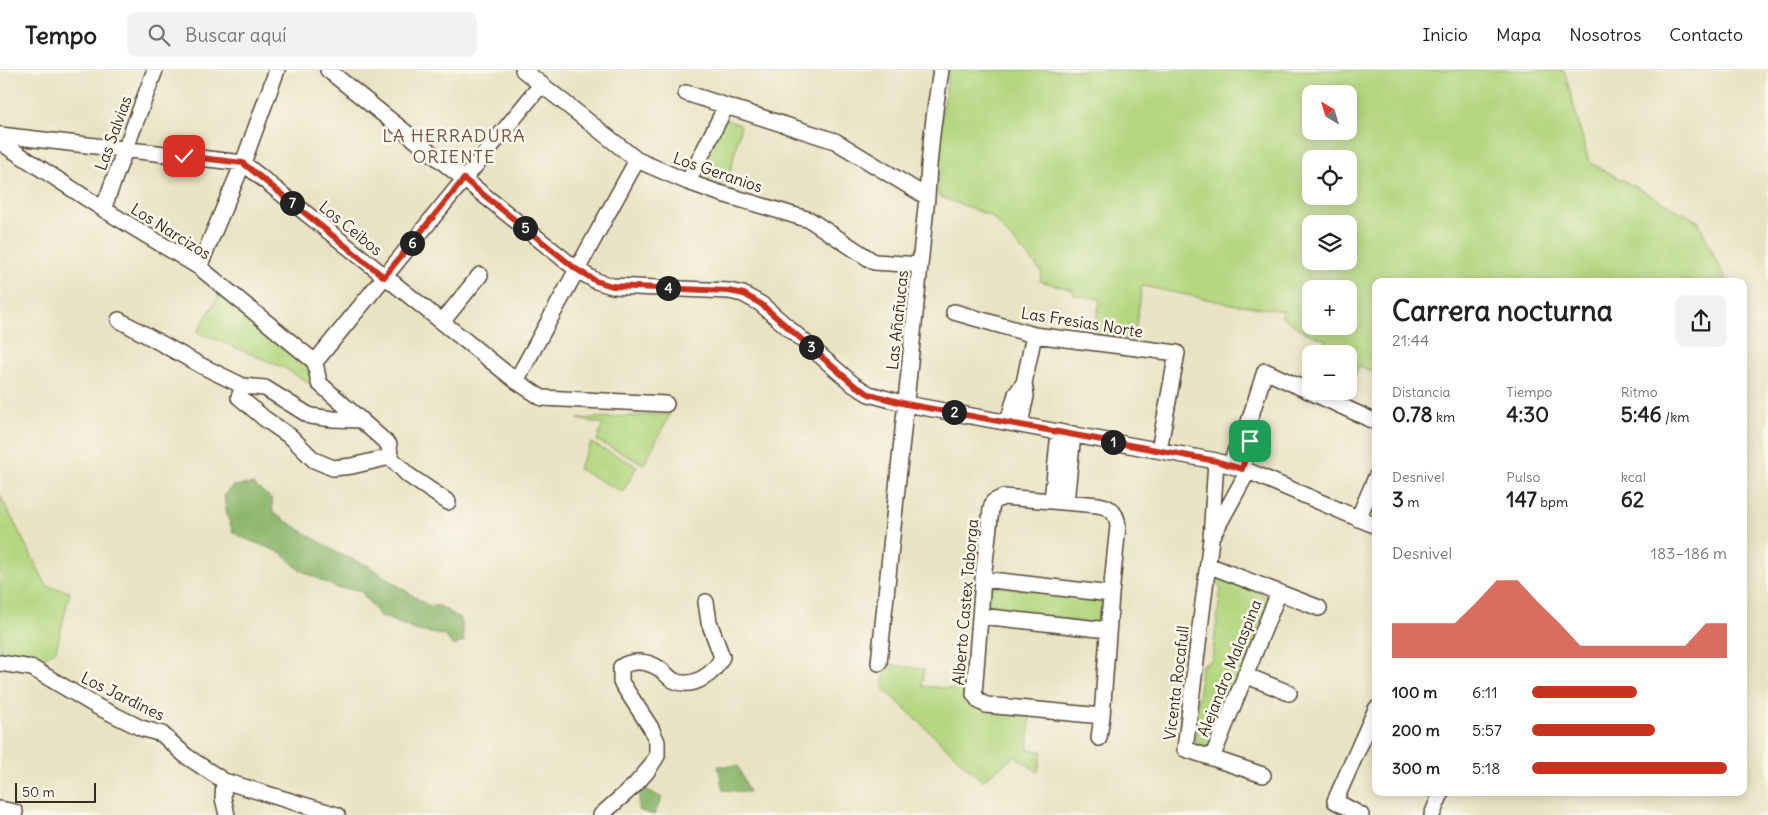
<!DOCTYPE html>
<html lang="es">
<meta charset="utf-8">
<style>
:root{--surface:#fff;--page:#f2f2f2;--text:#222;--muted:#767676;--line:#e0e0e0;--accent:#c8321e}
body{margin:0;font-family:Delius,sans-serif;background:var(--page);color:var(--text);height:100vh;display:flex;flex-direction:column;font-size:19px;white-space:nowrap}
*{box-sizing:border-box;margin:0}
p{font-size:16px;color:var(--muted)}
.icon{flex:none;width:28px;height:28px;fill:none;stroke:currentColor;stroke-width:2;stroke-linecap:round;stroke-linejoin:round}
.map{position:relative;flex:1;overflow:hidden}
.sheet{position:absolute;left:1372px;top:208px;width:375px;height:518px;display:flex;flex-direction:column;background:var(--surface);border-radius:10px;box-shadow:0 2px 12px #0003}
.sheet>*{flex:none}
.needle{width:32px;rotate:322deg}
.fabs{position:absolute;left:1302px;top:15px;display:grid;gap:10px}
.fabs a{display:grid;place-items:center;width:55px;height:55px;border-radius:10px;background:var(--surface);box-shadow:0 2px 12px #0003;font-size:25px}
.scale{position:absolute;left:15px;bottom:12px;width:81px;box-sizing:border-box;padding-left:5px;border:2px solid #3b2a1e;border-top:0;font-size:14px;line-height:18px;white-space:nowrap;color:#3b2a1e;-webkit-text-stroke:4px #fbf7ec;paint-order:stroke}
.pin{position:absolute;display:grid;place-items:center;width:42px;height:42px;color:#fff;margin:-21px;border-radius:10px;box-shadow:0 2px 8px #0006}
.km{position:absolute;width:25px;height:25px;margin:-12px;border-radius:50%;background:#222;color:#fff;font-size:14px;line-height:25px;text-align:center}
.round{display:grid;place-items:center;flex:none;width:52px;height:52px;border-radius:10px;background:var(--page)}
.head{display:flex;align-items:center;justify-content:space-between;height:85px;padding:0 20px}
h1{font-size:28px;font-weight:700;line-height:38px}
.figures{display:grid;grid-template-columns:repeat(3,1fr);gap:8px;height:85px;padding:5px 20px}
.figures div{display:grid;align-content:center}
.figures b{font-size:21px;font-weight:700}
.figures small{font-size:14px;font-weight:400}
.figures p{font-size:14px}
.chart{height:140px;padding:10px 20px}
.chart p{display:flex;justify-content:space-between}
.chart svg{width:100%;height:90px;margin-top:5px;fill:var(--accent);opacity:.7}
ul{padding:0 20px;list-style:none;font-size:16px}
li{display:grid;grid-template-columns:80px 60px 1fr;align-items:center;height:38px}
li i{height:12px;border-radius:6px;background:var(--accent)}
header{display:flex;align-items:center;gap:30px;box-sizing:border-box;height:70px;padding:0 25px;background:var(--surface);border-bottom:1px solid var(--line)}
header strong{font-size:24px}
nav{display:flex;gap:28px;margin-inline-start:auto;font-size:18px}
.search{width:350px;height:45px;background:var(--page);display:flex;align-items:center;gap:12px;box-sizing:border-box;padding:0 18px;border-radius:10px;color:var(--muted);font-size:19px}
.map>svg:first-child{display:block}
</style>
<header>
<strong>Tempo</strong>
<div class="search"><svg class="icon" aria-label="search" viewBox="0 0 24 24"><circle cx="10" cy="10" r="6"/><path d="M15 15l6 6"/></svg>Buscar aquí</div>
<nav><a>Inicio</a><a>Mapa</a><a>Nosotros</a><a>Contacto</a></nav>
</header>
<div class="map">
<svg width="1768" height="745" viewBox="0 0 1768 745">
<rect width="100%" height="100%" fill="#fbf7ec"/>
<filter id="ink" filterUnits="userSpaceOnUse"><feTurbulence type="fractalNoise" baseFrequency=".02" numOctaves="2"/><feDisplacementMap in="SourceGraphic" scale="10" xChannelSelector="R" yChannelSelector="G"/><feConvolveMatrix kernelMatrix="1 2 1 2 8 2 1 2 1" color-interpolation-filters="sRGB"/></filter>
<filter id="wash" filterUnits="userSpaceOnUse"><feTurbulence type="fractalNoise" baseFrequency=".0096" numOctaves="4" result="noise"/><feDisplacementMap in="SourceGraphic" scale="20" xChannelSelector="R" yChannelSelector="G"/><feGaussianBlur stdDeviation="1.12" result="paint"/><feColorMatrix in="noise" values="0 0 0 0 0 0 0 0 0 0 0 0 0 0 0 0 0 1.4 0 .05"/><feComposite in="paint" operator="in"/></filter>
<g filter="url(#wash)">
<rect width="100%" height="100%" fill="#e9e3c3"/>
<path fill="#b3d67f" stroke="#77804e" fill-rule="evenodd" d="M949,0h615l25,92 109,59 28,60h-350v92l-17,-7 -10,21v-33h-29l6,-14 -22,-8 -23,-16 3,-5 -53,-7 -89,-18 -8,54 -40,-5 6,-36 -26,-4 -1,-5 -33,-9 2,-9 -51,-56 -53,-20 -1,-47zM1311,24h38v37h-38zM1311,89h38v37h-38zM1311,154h38v37h-38zM1311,219h38v37h-38z
M724,49l17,6 -14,61 -30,-11z
M220,224l99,78 -9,12 -25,-16 -88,-36z
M670,344l-26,50 -47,-23 6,-17 -25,-5z
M591,373l46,23 -14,26 -45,-23z
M0,425l47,91 23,6 -14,58 -20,14 -36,-7z
M1211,502l61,27 -60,152 -14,-4 -3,-7 6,-74 11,-6 9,-71 -10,-10z
M990,516l115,11 -3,27 -115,-11z
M886,594l38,5 -2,17 41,4 4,9 9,8 54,9 -2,34 14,1 -4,21 -23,-16 -33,25 -99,-93z"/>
<path fill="#8eb76e" stroke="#647046" d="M253,414l19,15 1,14 66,41 28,11 60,40 13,1 21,13 3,22 -10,5 -10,-11 -26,-4 -38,-15 -20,-26 -23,-2 -39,-19 -16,-16 -39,-15 -10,-6 -6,-17 -3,-20 8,-9z
M718,696h20l11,26 -26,-2z
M640,716l22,12 -8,17 -16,-5z"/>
</g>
<g filter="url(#ink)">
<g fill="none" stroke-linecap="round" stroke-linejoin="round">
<defs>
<path id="minor" d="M328,0l248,199 20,12 16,5 117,5 14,3 18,10 93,81 15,9 37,10 310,57 32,10 128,55
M523,0l114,90 51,22 31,11 91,27 64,42 46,3
M686,23l149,48 92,56
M0,65l243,28 273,218 26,17 124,6
M0,72l103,67 96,58 116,95
M688,112l38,-76
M103,139l52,-139
M199,197l44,-104 34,-93
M954,242l80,23 143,18 -18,97
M119,250l83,46 41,20 -4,11 26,22 26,18 23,23 19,8 19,-2 38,-9 -1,-12 -70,-62 -4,-21
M442,252l38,-47
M315,292l226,-277
M516,311l121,-221
M243,316l22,2 45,28 23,3 29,1
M1008,352l8,-28 8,-11
M1020,354l6,-28 -2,-13 10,-48
M390,387l18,18 40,27
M1216,391l-5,78 -26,210 78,26
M1230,395l10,-26 7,-11 18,-57 111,51
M1242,399l8,-28 -3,-13
M1003,427l95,8c13,2 19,9 20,21l-7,68 -9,122 -116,-11 -7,-4 -5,-7 9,-115 8,-70 2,-7z
M1052,431l7,-69
M1066,432l7,-68
M1358,449l18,-42
M1214,463l34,-62
M1208,495l111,43
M983,509l128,15
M980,546l128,14
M0,593l32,5 66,39 43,21 21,6 24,22 38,25 113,34
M879,593l48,-466c2,-43 7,-85 14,-127
M1245,605l44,18
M1099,668l3,-22
M1212,688l67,-166
M224,711l-1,17 4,17
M0,739l15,3 -1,3
M601,745l34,-30 13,-15 9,-14v-14l-6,-14 -30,-46v-15c11,-8 27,-6 39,2 5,4 10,10 15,12 19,8 40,-8 47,-24l-13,-35 -3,-20
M1361,745l-26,-14 41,-92
M1432,745l10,-24"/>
</defs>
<use href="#minor" stroke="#554637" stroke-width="18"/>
<use href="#minor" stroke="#fff" stroke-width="15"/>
</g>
</g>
<g fill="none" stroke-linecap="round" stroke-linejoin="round" filter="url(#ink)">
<defs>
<path id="route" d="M184,86l59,7 141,114 80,-98 112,90 20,12 16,5 117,5 15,3 17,10 93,81 15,9 37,10 310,57 26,8 8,-28"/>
</defs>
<use href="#route" stroke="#fff" stroke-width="10"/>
<use href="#route" stroke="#c8321e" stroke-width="6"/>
</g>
<g text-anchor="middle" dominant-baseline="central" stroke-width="5" stroke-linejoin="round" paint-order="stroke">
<g font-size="16" fill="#3b2a1e" stroke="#fbf7ec">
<text transform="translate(113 63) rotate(-70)">Las Salvias</text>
<text transform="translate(718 102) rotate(19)">Los Geranios</text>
<text transform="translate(351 158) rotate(39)">Los Ceibos</text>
<text transform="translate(171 161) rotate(32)">Los Narcizos</text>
<text transform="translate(897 250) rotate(-84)">Las Añañucas</text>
<text transform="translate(1082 252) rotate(9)">Las Fresias Norte</text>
<text transform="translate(965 532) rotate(-85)">Alberto Castex Taborga</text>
<text transform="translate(1229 598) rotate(-68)">Alejandro Malaspina</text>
<text transform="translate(1176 613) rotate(-83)">Vicenta Rocafull</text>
<text transform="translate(123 626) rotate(26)">Los Jardines</text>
</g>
<g font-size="18" letter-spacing="1" fill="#775642" stroke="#fbf7ec">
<text x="454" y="65">LA HERRADURA<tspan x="454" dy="21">ORIENTE</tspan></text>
</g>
</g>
</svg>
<div class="fabs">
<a><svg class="needle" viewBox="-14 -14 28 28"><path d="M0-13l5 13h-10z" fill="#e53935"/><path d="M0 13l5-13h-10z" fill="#767676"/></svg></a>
<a><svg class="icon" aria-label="locate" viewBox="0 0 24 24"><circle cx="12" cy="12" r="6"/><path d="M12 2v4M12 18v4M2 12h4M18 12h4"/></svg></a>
<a><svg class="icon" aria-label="layers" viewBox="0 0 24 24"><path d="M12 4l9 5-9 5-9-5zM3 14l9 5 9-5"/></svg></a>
<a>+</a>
<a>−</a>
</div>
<div class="scale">50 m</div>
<div class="pin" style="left:1250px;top:371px;background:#1e9e55"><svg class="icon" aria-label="arrive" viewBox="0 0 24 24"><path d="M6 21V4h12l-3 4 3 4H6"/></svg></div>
<div class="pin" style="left:184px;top:86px;background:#d93025"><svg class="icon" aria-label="check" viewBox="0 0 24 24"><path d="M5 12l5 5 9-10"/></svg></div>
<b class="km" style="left:1113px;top:372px">1</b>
<b class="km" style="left:954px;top:342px">2</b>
<b class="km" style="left:811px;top:277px">3</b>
<b class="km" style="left:668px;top:218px">4</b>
<b class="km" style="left:525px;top:158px">5</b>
<b class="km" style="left:412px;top:173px">6</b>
<b class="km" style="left:292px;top:133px">7</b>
<section class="sheet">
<div class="head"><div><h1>Carrera nocturna</h1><p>21:44</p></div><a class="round"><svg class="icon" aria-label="share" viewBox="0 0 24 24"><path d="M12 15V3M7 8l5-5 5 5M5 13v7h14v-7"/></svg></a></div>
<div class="figures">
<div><p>Distancia</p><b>0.78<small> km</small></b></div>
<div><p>Tiempo</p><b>4:30</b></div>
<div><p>Ritmo</p><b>5:46<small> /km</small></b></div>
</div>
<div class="figures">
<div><p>Desnivel</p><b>3<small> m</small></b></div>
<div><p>Pulso</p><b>147<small> bpm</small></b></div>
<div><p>kcal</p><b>62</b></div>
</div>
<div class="chart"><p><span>Desnivel</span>183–186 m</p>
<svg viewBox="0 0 160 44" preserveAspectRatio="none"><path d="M0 44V27L10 27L20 27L30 27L40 17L50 6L60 6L70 17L80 27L90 38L100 38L110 38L120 38L130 38L140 38L150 27L160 27V44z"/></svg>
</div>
<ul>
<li><b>100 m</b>6:11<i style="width:54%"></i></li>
<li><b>200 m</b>5:57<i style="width:63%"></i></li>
<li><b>300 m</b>5:18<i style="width:100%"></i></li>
</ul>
</section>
</div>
